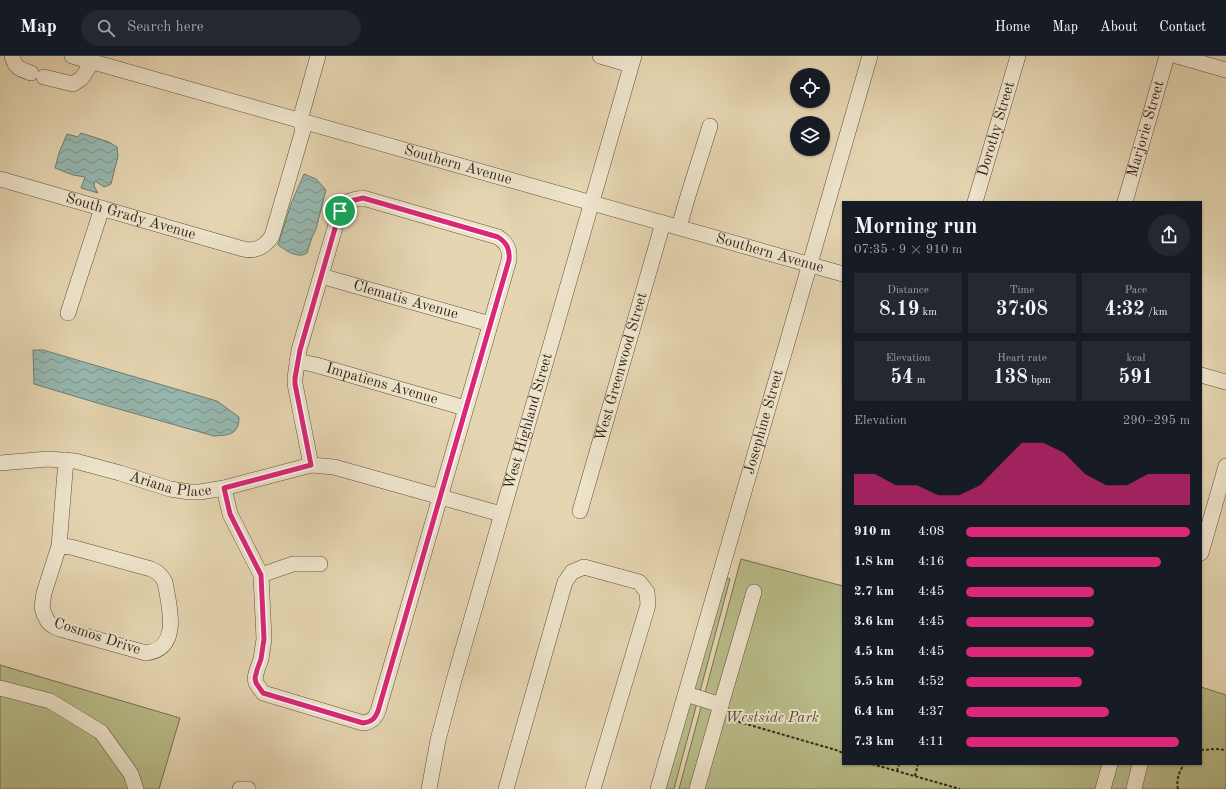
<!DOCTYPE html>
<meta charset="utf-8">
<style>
:root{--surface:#171b24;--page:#242831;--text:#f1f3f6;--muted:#9ea1a6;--line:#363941;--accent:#db2777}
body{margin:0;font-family:"Old Standard TT",serif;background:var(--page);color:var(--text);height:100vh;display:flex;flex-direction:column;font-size:15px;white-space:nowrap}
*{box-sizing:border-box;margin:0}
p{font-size:13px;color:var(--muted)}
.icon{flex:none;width:22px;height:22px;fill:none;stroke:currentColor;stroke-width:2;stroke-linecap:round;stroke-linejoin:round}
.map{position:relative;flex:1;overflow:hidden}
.details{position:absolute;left:842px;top:145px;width:360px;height:564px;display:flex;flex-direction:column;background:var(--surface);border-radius:0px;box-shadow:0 1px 3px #0004}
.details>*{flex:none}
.fabs{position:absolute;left:790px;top:12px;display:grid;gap:8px}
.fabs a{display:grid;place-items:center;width:40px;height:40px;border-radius:50%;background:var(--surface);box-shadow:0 1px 3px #0004;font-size:20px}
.pin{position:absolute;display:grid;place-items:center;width:34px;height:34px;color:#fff;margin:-17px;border:2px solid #fff;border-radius:50%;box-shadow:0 1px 4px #0007}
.round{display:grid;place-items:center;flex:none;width:42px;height:42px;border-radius:21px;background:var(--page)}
.overview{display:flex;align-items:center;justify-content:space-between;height:68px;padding:0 12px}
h1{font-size:22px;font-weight:800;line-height:30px}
.figures{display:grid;grid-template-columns:repeat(3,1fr);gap:6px;height:68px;padding:4px 12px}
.figures div{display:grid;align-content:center;border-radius:0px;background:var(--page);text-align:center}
.figures b{font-size:20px;font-weight:800}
.figures small{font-size:11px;font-weight:400}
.figures p{font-size:11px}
.chart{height:112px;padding:8px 12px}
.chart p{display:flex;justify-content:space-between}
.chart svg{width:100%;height:72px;margin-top:4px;fill:var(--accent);opacity:.7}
ul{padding:0 12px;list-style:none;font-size:13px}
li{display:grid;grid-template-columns:64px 48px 1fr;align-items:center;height:30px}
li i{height:10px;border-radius:5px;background:var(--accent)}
header{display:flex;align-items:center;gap:24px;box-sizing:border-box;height:56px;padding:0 20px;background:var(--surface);border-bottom:1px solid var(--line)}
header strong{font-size:19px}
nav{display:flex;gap:22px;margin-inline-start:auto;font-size:14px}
.search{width:280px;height:36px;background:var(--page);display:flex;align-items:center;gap:10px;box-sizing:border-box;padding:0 14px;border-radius:22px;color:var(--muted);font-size:15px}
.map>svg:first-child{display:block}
</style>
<header>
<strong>Map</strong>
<div class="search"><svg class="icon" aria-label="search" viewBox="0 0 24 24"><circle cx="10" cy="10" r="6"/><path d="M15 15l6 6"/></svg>Search here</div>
<nav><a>Home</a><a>Map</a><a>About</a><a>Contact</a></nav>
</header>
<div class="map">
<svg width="1226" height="733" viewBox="0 0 1226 733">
<defs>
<pattern id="water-waves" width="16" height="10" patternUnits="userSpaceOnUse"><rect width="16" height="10" fill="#96b8b0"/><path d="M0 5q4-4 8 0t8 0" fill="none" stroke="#7b958e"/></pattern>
</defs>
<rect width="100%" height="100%" fill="#e5d5b1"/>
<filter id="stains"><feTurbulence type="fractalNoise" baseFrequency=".005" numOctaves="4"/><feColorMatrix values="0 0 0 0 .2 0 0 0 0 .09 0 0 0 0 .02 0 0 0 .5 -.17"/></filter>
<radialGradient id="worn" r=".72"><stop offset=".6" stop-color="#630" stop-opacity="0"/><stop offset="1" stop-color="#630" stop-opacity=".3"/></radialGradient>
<path fill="#b8bc89" stroke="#767052" d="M741,503l102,27v178h358v-77l25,8v94h-547z
M726,522l4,1 -56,210h-9z
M0,609l180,53 -21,71h-159z"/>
<path fill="url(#water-waves)" stroke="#6f7d74" d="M81,77l28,9 8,5 1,9 -7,28 -7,3 -9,-6 -1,5 4,7 -17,-5 4,-11 -12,-2 -18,-7 4,-15 8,-19 11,3z
M304,118l12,5 10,11 -10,39 -4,8 -5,16c-10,6 -20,-2 -29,-8l13,-41z
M33,294h10l174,51 22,16c0,18 -10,18 -25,19l-120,-34 -60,-18z"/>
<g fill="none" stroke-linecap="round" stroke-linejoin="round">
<defs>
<g id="minor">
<path d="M12,0c3,12 8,13 19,17"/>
<path id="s1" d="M72,0l771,218"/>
<path d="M600,0l31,9"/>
<path d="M1177,0l49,14"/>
<path d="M44,21l29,7 9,-6 10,-16"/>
<path id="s2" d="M0,123l243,70c12,3 22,-2 29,-13l31,-106 -3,-10 18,-64"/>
<path id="s3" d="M975,146l43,-146"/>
<path id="s4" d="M1125,146l42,-146"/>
<path d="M679,171l9,-31 22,-70"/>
<path id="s5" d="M321,220l169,48"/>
<path d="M68,257l34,-105"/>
<path id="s6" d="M297,305l19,4 149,43"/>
<path d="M1201,319l25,7"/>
<path id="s7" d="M0,407l48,-4 27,2 45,12 50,16 20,3h10l24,-4 87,-23 23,2 167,47"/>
<path d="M224,432l6,26 31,61 3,64 -3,20 -4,11 -2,8 1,5 7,10 100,30c8,-1 12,-4 15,-12l131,-451c1,-11 -2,-17 -11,-23l-135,-39c-11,2 -18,2 -23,13l-41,139 -4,28v6l16,81"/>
<path id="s8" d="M580,455l83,-288"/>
<path d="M59,490l12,1 80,22c7,3 10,6 14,13 4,24 17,66 -19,71l-86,-24 -7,-3 -5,-4 -4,-8 -2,-7 2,-14 15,-47 7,-86"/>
<path d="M1201,497l25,-87"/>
<path d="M261,519l32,-11h27"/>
<path d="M0,632l50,13 51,31 30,42 5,15"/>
<path d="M686,638l35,11 33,-113"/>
<path d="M240,733h8"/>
<path id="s9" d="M429,733l9,-49 16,-60 180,-624"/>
<path d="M506,733l59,-207 7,-10 12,-5 55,15 8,10 1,13 -55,184"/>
<path id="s10" d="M658,733l212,-733"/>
<path d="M697,733l24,-84"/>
<path d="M1103,733l7,-25"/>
<path d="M1134,733l6,-25"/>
</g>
</defs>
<use href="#minor" stroke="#605040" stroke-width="16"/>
<path stroke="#34241b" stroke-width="2" stroke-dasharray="3 2" stroke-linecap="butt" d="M729,663l107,31 7,3
M1201,694l14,-1 11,1
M872,708l88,25
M897,715l2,-7
M915,720l3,-12
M1178,733c-2,-9 1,-17 6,-25"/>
<use href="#minor" stroke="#eee4cc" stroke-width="15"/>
</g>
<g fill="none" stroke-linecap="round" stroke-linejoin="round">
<defs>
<path id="route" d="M363,142l135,39c9,6 12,12 11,23l-131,451c-3,8 -7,11 -15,12l-100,-30 -7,-10 -1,-5 2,-8 4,-11 3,-20 -3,-64 -31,-61 -6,-26 87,-23 -16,-81v-6l5,-28 40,-139 6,-9z"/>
</defs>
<use href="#route" stroke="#fff" stroke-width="8"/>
<use href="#route" stroke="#db2777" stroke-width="5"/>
</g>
<g text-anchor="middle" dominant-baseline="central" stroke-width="4" stroke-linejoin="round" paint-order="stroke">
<g font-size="15" fill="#34241b" stroke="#eee4cc">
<text stroke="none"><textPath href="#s3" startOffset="76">Dorothy Street</textPath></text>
<text stroke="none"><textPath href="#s4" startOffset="76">Marjorie Street</textPath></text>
<text stroke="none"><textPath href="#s1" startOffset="401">Southern Avenue</textPath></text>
<text stroke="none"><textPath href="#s2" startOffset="136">South Grady Avenue</textPath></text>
<text stroke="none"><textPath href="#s1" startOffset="725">Southern Avenue</textPath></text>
<text stroke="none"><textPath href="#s5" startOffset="88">Clematis Avenue</textPath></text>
<text stroke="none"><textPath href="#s8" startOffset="150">West Greenwood Street</textPath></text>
<text stroke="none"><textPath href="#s6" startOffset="88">Impatiens Avenue</textPath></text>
<text stroke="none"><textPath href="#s9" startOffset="381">West Highland Street</textPath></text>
<text stroke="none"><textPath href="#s10" startOffset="382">Josephine Street</textPath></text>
<text stroke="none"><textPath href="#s7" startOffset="174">Ariana Place</textPath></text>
<text transform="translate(97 581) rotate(18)">Cosmos Drive</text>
</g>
<g font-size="15" font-style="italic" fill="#554a36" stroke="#eee4cc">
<text x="772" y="662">Westside Park</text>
</g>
</g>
<rect width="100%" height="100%" filter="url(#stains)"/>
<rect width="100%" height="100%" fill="url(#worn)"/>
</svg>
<div class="fabs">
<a><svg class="icon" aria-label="locate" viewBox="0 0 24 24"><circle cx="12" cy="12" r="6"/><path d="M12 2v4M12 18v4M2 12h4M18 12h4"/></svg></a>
<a><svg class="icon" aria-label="layers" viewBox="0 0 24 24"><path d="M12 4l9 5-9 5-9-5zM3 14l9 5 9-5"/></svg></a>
</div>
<div class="pin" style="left:340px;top:155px;background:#1e9e55"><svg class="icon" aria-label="arrive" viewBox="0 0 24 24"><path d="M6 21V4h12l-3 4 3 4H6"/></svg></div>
<section class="details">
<div class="overview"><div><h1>Morning run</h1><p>07:35 · 9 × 910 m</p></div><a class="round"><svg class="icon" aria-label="share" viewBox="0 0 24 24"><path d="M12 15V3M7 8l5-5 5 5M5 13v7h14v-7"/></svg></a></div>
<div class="figures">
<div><p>Distance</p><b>8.19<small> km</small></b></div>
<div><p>Time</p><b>37:08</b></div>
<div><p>Pace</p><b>4:32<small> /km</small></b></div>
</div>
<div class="figures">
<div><p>Elevation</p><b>54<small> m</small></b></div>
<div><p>Heart rate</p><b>138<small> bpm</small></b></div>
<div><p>kcal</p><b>591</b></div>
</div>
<div class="chart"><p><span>Elevation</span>290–295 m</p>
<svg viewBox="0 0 160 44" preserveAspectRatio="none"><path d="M0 44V25L10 25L20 32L30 32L40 38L50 38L60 32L70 19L80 6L90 6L100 12L110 25L120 32L130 32L140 25L150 25L160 25V44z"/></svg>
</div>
<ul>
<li><b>910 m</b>4:08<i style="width:100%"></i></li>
<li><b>1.8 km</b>4:16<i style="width:87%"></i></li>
<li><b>2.7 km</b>4:45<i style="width:57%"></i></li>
<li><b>3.6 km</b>4:45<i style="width:57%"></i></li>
<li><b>4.5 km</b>4:45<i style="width:57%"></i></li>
<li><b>5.5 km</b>4:52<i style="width:52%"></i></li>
<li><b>6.4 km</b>4:37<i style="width:64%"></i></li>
<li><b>7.3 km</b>4:11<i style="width:95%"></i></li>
</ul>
</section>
</div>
